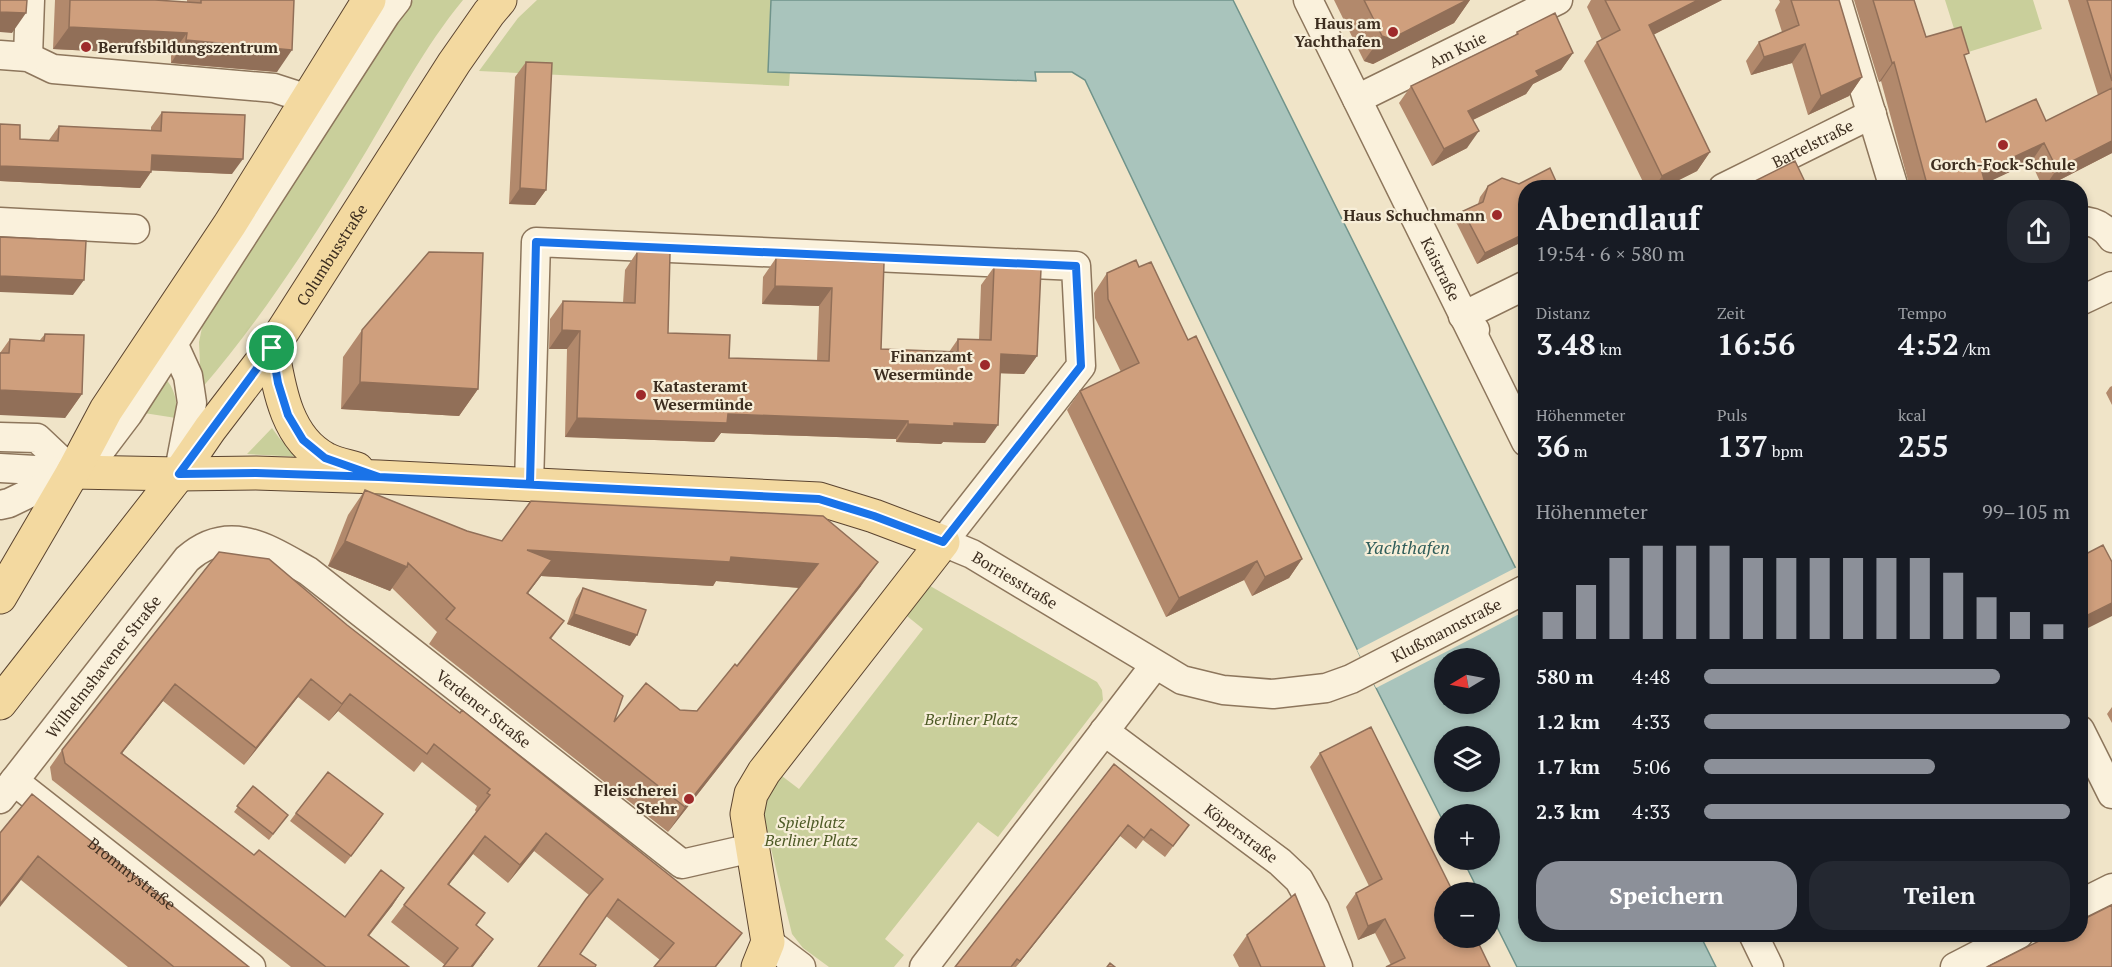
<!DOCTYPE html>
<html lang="de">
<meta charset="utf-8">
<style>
:root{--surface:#171b24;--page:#242831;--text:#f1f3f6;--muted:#9ea1a6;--accent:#8c9099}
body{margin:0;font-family:"PT Serif",serif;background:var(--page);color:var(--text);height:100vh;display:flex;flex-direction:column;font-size:22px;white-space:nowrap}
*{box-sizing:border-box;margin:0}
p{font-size:20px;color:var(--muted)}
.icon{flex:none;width:33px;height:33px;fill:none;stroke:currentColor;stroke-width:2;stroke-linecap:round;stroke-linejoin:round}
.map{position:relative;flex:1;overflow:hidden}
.sheet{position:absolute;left:1518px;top:180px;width:570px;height:762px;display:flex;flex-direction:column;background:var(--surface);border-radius:24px;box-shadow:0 3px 9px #0003}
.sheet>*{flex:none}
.needle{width:39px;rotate:260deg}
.controls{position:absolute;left:1434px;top:648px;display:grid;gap:12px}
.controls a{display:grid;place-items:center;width:66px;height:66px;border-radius:50%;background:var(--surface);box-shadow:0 3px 9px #0003;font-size:30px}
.pin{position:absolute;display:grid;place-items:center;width:51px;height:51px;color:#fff;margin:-26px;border:3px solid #fff;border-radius:50%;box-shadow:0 2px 6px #0007}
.round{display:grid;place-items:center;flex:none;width:63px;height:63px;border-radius:24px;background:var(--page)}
.headline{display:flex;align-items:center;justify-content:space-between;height:102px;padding:0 18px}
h1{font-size:33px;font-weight:800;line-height:45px}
.figures{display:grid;grid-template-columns:repeat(3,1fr);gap:9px;height:102px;padding:6px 18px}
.figures div{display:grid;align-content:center}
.figures b{font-size:30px;font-weight:800}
.figures small{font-size:16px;font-weight:400}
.figures p{font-size:16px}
.chart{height:168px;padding:12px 18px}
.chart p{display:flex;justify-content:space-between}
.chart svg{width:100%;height:108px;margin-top:6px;stroke:var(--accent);stroke-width:6}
.button{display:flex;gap:12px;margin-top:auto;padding:12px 18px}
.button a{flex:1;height:69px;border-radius:24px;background:var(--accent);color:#fff;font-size:24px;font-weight:800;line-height:69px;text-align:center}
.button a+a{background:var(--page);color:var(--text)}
ul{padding:0 18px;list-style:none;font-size:20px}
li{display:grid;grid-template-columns:96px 72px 1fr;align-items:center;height:45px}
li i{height:15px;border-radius:8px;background:var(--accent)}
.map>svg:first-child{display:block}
</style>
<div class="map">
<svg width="2112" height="967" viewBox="0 0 2112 967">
<rect width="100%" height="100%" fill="#f0e4c8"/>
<path fill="#c9cf9b" d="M413,0h50c-38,46 -66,100 -96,150 -50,83 -103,166 -166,239l-2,-47 4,-19 184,-285z
M537,0h234l-3,71 22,1 -1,14 -310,-15 39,-53z
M1945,0h88l9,29 -80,25z
M166,379c9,11 12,24 10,39l-32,-5z
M272,428l8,11 21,18 -54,-3z
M925,583l172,99 5,8 1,10 -105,137 -20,-15 -93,117 19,16 -10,12h-65l-26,-19 -11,-14 -28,-114 -1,-16 15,-31 21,16 124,-160 -21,-17z"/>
<path fill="#a9c4bc" stroke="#6f938a" stroke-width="1.5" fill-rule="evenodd" d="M771,0h462l292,587 1,347 174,1 16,32h-199l-27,-54v-21h-11l-16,-32h27v-46h-46v9l-78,-155 -281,-588 -13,-8h-37l1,9 -268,-9zM1444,658h46v46h-46zM1444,736h46v46h-46z"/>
<path fill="#f0e4c8" d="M1519,566l7,14 -1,31 -149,77 -19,-38z"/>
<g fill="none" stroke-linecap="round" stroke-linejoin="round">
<defs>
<g id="minor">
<path id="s1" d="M1308,0l218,442"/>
<path d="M1837,0l57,188"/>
<path d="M0,55l28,2 25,12 221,19 34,11"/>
<path d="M28,57l2,-57"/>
<path id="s2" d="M1357,99l201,-99"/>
<path id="s3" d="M1723,188l149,-74"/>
<path d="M2080,221c14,0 24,5 32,17"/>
<path d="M0,222l135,7"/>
<path d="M2080,301l32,-15"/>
<path d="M1475,330l-12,-14 63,-31"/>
<path d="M173,343l15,33 4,27 -13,68"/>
<path d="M0,437l37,1 36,34"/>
<path d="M0,468l71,4"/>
<path id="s4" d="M529,484l7,-242 540,24 5,100 -138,176 29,12 210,126 41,10 50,4 53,-6 25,-9 175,-90"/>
<path d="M0,505l9,-2 64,-31 27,-21 28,-37 258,-400 11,-14"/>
<path d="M2080,730l32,64"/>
<path id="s5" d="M1104,731l176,131 19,18 16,29 23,58"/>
<path id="s6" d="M14,781l237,186"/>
<path id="s7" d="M0,799l187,-240c42,-37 80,-11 121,12l374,293 70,-16"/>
<path d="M2080,904l32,-16"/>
<path d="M1753,934l16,33"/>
<path d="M768,942l33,25"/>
<path d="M924,967l231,-302"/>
<path d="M1955,967l64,-33"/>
</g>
<g id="major">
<path d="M272,348c7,40 14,90 54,111 9,5 21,7 31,10"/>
<path d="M73,472l106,2 77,-1 123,4 440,22 55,17 69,26 -179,230 -13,22 -4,20 21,128 -10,25"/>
<path d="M0,597l73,-125 33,-62 124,-186 139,-224"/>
<path id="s8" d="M0,703l179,-229 31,-45 62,-81 182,-285 35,-50 11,-13"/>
</g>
</defs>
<use href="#minor" stroke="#8d765c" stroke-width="31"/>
<use href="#major" stroke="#5b4430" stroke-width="35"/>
<use href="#minor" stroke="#faf1dc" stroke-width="28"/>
<use href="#major" stroke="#f3d9a0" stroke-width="33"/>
</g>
<path fill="#b2896c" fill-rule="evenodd" d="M55,0h100l32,2v-2h107l-17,72 -106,-9v-8l-118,-6z
M1334,0h136l-16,23 -81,41 -9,-3z
M1591,0h131l-69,35 57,117 -13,19 -34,17h-17l-62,-127 13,-19 5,-2 -15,-33z
M1779,0h60l23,77 -13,19 -41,19 -16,-52 -41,12 -5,-14 13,-19 23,-10 -7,-22 5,-8z
M1854,0h60l12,37 39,22 21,63 60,-1 52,-26 -30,-95h44v153l-68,35h-1l-12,-26 -46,21 1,5h-76l-29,-107 -2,1z
M1517,32l56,21 -12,17 -28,14 -7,10 -53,26 -6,28 -35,18 -33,-63 12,-17 104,-51z
M526,62l20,128 -11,15 -26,-1 6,-127z
M162,112l70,62 -81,-4v2l-11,16 -140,-7v-57l20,15 29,1 10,-14 92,4v-3z
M1488,186l38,54 -49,24 -21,-42 7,-11 15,-7 2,-7z
M637,252l31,81 61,25 88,3 2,-55 -57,-2 1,-27 13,-19 108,5 -3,86 68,3 9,-13 21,1 2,-55 13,-18 43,89 -13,18 -24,-1 -15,70 -42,-1 -2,2 -45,-2v-3l-175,-6 -7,9 -149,-5 2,-88h-18l1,-30 13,-18 60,2 2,-33z
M1139,267l49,73 114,219 -13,19 -37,18 -8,-16 -78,37 -99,-207 13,-19 41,-19 -26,-54 -1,-25 13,-20z
M362,330l116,59 -19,27 -118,-7 2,-52z
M45,334l37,60 -17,24 -65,-65 10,-14 30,1z
M2112,386v19l-6,-12 4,-6z
M365,490l102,41 35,10 359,45 -193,246 -239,-188 8,-12 -45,-44 -2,3 -62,-25 20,-51zM541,576l172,10 3,-5 83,7 -62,78 -40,45 -17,-1 -66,12 -63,-83 13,-18 -36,-28z
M219,552l510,398 -13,17h-62l6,-7 -54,-44 -68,51 51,-72 -55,-44 -26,32 -35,-29 -24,30 28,42 16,13 -12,17 -36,9 -54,-43 13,-17 72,-93 -1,-2 2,-4 -55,-44 -8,10 -76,-61 -9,10 -31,-24 -54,68 -81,-64 -41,52 132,102 91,62 59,-29 -12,18 -23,30 40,31h-118l-239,-187 -2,-13 12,-17z
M583,588l47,58 -63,-22 9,-25z
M2112,707v16l-5,-9z
M1320,753l124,185 -53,27 -16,-32 -17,7 -12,-33 10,-14 13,-7 -59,-119z
M1114,764l75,61 -8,11 -16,21 -22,-17 -7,9 -16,-13 -104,131h-61z
M253,786l35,29 -19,25 -35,-28z
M296,813l81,10 -32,41 -55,-43z
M0,833l249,134h-121l-107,-87z
M1247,935l78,32h-86l-6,-12z"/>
<path fill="#916f58" d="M1467,0h3l-16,23 -81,41 -9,-3 18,-25z
M1698,0h24l-87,44 14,-19z
M0,12l26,1 -14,20 -12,-1z
M69,27l118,6 -16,22 -118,-6z
M186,40l106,10 -15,22 -106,-9z
M1805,44l-13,19 -41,12 13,-18z
M1573,53l-12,17 -28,14 -7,10 -70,34 12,-17 68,-40z
M1894,62l-13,19 -2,1 13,-19z
M1862,77l-13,19 -41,19 13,-19z
M1479,131l-12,17 -35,18 12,-17z
M2112,141v12l-68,35 13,-19z
M2044,143l-13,19 -55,26 6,-16z
M1710,152l-13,19 -34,17h-9l8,-12z
M152,155l91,4 -11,15 -91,-4z
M0,166l151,6 -11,16 -140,-7z
M520,188l26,2 -11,15 -26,-1z
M1526,233v7l-49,24 8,-11z
M0,276l84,4 -11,15 -73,-3z
M775,286l57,2 -13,18 -57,-2z
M562,330l18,1 -13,18h-18z
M1001,354l36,2 -13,18 -36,-1z
M360,382l118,7 -19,27 -118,-7z
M0,390l82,4 -17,24 -65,-3z
M728,414l180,7 -12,18 -175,-6 -7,9 -149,-5 12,-19z
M954,423l44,2 -13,18 -42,-1 -2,2 -45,-2 12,-18z
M345,541l62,26 -17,24 -62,-25z
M527,550l204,7 87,7 -17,24 -85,-7 -3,5 -172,-10 -31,41z
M1302,559l-13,19 -37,18 13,-19z
M1257,561l-13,19 -78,37 13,-19z
M878,562l-17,24 -193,246 17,-25z
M2112,603v13l-32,16v-13z
M574,614l63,21 -7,11 -63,-22z
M311,679l-13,18 -54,68 12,-17z
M175,684l-12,17 -54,69 12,-17z
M350,694l-12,17 -9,10 13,-17z
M1128,825l-8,11 -104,131 4,-6z
M546,833l-12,18 -26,32 12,-18z
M485,836l-12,18 -37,47 12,-17z
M38,856l-17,24 -21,27v-3z
M404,888l-12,18 -37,47 13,-18z
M1385,919l-10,14 -17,7 10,-14z
M493,939l-12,17 -8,11h-2z"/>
<path fill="#cf9f7d" stroke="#916f58" stroke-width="1.5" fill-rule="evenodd" d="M0,0h27l-1,13 -26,-1z
M70,0h85l46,3v-3h93l-2,50 -106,-10 1,-7 -118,-6z
M1364,0h103l-76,39 -9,-3z
M1605,0h93l-49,25 61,127 -48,24 -65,-134 23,-12z
M1791,0h48l23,77 -41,19 -16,-52 -41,13 -5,-15 40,-17z
M1873,0h41l12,37 35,-10 8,26 -5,2 22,67 50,-23 10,22 66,-33v53l-55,28 -13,-26 -62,29 4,15 -58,1 -34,-126 -2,1z
M2087,0h25v81z
M1555,13l18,40 -37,18 3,5 -71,35 11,20 -35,18 -33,-63 107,-52 -1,-2z
M526,62l26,1 -6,127 -26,-2z
M162,112l83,3 -2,44 -91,-4 -1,17 -151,-6v-42l20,1v14l38,2 1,-15 102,5z
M1795,161l12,25 -2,2h-64z
M1550,168l9,20h-33v45l-41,20 -22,-42 20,-9 5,-16 14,-8 17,6z
M0,237l86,4 -2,39 -84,-4z
M429,252l54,1 -5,136 -118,-7 2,-52z
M637,252l33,1 -2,80 62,2 -1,23 100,3 3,-73 -57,-2 1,-28 108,5 -3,86 77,3v-13l33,1 3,-73 47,2 -4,87 -36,-2 -3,71 -44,-2v3l-46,-2v-3l-180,-7 -1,9 -150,-5 3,-87 -18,-1 1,-29 72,2z
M1136,260l3,7 12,-5 37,78 8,-4 106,223 -37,18 -8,-16 -78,37 -99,-207 59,-28 -31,-64 -1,-26z
M45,334l39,1 -2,59 -82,-4v-37h9l1,-14 34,2z
M365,490l102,41 35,10 29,-40 292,15 55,46 -193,245 -239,-188 9,-11 -47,-45 -1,4 -62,-26zM527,550l203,12 1,-5 87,7 -81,102 -2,-2 -38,47 -17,-1 -34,-27 -32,39 9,-26 -73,-58 14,-17 -37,-28 25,-33z
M2103,545l9,17v41l-32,16v-62z
M219,552l50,7 78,66 113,88 2,-3 280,223 -27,34h-61l20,-24 -56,-44 -38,55 16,11 -1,2h-57l48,-68 17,-20 -57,-46 -26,32 -35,-29 -37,48 37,29 -9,12 17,14 -22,28h-28l15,-19 -54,-43 86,-110 -3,-2 3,-4 -56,-45 -7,10 -77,-60 -8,10 -31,-25 -55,69 -81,-64 -54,69 133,102 5,-5 86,67 36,-47 23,18 -36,47 41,32h-83l-261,-204 -3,-13z
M583,588l63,22 -9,25 -63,-21z
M1371,727l82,165h-9v46h32l14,29h-104l19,-9 -20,-39 -17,7 -12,-33 26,-14 -62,-126z
M1114,764l75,61 -16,21 -22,-17 -7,9 -16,-13 -108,136 -3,-2 -6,8h-56z
M328,772l55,42 -32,42 -55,-43z
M253,786l35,29 -15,19 -36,-28z
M32,794l217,173h-75l-136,-111 -38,48v-71z
M1295,894l30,73h-64l-14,-32z
M2112,905v62h-125l66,-33h27v-13z
M1110,963l5,4h-8z"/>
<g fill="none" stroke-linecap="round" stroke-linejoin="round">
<defs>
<path id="route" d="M272,348l-93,126 77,-1 123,4 440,22 55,17 69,26 138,-176 -5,-100 -540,-24 -6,242 -151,-7 -54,-19 -22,-18 -15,-25 -10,-32 -6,-35"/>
</defs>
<use href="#route" stroke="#fff" stroke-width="12"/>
<use href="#route" stroke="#1a73e8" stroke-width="8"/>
</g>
<g fill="#9e2a2b" stroke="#f7eed8" stroke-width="2">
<circle cx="1393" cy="32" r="6"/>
<circle cx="86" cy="47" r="6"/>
<circle cx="2003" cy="145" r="6"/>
<circle cx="1497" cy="215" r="6"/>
<circle cx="985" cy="365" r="6"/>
<circle cx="641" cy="395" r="6"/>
<circle cx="689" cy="799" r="6"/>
</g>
<g text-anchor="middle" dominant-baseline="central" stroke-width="4.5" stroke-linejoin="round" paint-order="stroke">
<g font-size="16" font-weight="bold" fill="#3d2e20" stroke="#f7eed8" text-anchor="end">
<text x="1381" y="23">Haus am<tspan x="1381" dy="18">Yachthafen</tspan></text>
<text x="98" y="47" text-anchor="start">Berufsbildungszentrum</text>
<text x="2003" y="164" text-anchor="middle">Gorch-Fock-Schule</text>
<text x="1485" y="215">Haus Schuchmann</text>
<text x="973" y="356">Finanzamt<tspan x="973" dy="18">Wesermünde</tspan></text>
<text x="653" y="386" text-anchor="start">Katasteramt<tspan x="653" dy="18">Wesermünde</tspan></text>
<text x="677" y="790">Fleischerei<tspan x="677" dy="18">Stehr</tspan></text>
</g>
<g font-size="16" fill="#3d2e20" stroke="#f7eed8">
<text stroke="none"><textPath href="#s2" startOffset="112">Am Knie</textPath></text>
<text stroke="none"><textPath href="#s3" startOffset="100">Bartelstraße</textPath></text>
<text stroke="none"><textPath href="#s8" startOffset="558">Columbusstraße</textPath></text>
<text stroke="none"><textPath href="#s1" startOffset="300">Kaistraße</textPath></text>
<text stroke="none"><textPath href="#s4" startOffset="1188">Borriesstraße</textPath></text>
<text stroke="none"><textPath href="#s4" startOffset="1662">Klußmannstraße</textPath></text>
<text stroke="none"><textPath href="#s7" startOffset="168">Wilhelmshavener Straße</textPath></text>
<text stroke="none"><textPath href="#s7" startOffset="660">Verdener Straße</textPath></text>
<text stroke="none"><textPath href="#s5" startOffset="171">Köperstraße</textPath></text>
<text stroke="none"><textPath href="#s6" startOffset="150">Brommystraße</textPath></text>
</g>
<g font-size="16" font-style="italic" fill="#4d5a26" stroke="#f7eed8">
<text x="971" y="719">Berliner Platz</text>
<text x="811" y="822">Spielplatz<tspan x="811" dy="18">Berliner Platz</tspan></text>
</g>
<g font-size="18" font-style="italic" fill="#2f5d5a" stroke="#f7eed8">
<text x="1407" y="547">Yachthafen</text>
</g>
</g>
</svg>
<div class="controls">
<a><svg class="needle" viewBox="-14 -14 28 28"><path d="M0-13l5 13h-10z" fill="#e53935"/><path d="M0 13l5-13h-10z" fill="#9ea1a6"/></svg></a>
<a><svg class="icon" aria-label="layers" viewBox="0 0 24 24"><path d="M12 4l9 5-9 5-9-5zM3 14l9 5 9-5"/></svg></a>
<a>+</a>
<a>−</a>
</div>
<div class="pin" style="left:272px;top:348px;background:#1e9e55"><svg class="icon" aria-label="arrive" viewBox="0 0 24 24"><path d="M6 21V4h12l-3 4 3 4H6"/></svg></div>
<section class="sheet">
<div class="headline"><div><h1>Abendlauf</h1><p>19:54 · 6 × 580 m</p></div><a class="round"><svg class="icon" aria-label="share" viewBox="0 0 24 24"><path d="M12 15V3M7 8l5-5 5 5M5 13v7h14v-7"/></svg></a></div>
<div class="figures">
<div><p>Distanz</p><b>3.48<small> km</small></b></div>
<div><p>Zeit</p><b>16:56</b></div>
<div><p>Tempo</p><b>4:52<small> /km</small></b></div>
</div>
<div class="figures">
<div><p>Höhenmeter</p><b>36<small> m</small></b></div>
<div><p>Puls</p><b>137<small> bpm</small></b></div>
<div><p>kcal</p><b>255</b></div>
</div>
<div class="chart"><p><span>Höhenmeter</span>99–105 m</p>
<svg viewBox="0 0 160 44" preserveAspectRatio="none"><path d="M5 44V33M15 44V22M25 44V11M35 44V6M45 44V6M55 44V6M65 44V11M75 44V11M85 44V11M95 44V11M105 44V11M115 44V11M125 44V17M135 44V27M145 44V33M155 44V38"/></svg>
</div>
<ul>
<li><b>580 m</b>4:48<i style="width:81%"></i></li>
<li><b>1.2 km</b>4:33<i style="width:100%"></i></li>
<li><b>1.7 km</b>5:06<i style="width:63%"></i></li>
<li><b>2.3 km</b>4:33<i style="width:100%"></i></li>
</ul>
<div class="button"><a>Speichern</a><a>Teilen</a></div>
</section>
</div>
